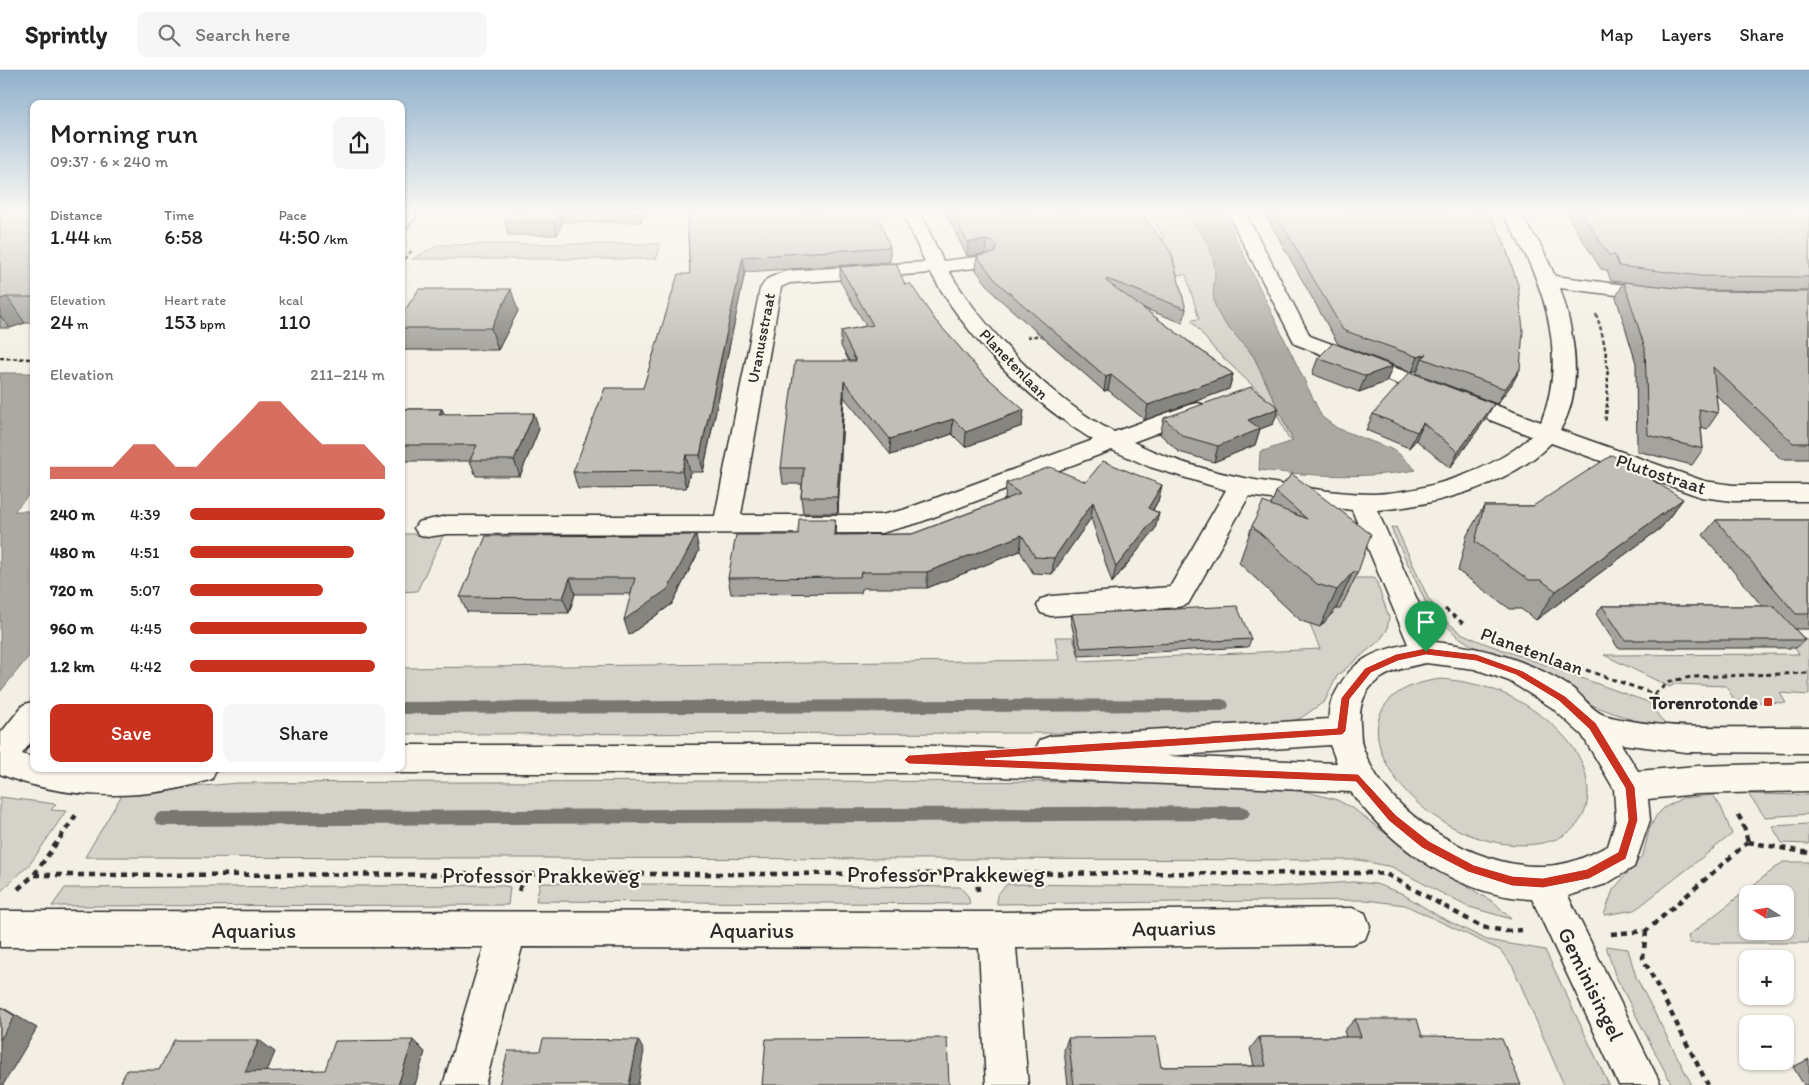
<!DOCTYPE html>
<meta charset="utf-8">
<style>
:root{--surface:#fff;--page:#f6f6f6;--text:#222;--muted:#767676;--line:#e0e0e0;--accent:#c8321e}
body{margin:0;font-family:Itim,sans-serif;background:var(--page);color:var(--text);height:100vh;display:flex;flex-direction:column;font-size:19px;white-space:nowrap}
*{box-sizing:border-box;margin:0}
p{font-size:16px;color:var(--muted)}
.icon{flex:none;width:28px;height:28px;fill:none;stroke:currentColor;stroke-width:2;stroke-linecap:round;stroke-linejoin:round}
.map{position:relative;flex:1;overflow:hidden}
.drawer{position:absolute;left:30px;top:30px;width:375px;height:672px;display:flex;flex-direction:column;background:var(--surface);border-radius:10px;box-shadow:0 1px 4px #0004}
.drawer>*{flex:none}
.needle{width:32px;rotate:282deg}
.controls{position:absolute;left:1739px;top:815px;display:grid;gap:10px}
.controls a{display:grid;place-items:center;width:55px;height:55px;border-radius:10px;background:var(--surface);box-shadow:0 1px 4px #0004;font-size:25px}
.pin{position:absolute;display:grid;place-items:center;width:42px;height:42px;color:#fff;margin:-51px -21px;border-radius:50% 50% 50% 0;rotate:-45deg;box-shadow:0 0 5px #0007}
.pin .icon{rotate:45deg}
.round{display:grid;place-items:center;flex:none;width:52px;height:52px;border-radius:10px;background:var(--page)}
.summary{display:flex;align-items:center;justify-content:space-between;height:85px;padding:0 20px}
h1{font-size:28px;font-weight:600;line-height:38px}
.figures{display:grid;grid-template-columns:repeat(3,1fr);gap:8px;height:85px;padding:5px 20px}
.figures div{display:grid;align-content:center}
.figures b{font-size:21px;font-weight:600}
.figures small{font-size:14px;font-weight:400}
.figures p{font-size:14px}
.chart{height:140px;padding:10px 20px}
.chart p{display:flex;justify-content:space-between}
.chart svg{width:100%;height:90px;margin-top:5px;fill:var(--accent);opacity:.7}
.button{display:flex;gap:10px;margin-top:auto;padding:10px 20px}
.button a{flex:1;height:58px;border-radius:10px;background:var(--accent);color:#fff;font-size:20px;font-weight:600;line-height:58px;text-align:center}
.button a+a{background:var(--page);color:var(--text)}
ul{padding:0 20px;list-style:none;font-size:16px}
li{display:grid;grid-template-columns:80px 60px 1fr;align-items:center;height:38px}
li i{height:12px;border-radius:6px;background:var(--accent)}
header{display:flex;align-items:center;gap:30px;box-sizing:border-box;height:70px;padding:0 25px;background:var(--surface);border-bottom:1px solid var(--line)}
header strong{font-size:24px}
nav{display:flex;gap:28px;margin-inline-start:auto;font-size:18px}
.search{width:350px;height:45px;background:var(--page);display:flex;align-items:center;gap:12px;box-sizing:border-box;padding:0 18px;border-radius:10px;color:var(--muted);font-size:19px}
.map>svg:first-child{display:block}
</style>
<header>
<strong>Sprintly</strong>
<div class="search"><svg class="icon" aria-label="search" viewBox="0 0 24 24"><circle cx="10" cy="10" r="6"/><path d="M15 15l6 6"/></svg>Search here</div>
<nav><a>Map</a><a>Layers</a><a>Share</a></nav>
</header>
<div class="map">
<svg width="1809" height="1015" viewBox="0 0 1809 1015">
<rect width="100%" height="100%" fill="#f3efe4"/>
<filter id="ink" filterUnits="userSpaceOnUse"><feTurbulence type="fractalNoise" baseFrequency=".02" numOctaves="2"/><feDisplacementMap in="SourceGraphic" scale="10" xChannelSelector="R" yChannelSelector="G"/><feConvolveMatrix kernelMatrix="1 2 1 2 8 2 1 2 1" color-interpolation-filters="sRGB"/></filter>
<g filter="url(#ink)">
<path fill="#d5d2c9" stroke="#807e7a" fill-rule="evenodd" d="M1149,142h33c18,16 33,37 33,63 -1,10 -3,19 0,30 6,21 28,35 39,52l39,84 -5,-3 -15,-33 -59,-56 -23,-29 8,-1 -13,-44 -17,-1 5,-14 -3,-5 -16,-14 9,-3z
M497,174h164l-5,15h-244l26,-14z
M1396,457l32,71 19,24 14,11 20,9 167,60 16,21 -1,2 -25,-3 -52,-19 -87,-47 -23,-8 -19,-12 -29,-29 -37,-79z
M401,464h43l-27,57 -16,1z
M1351,508h24l14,39 -2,13 -7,10 -43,36 -12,25 -24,17 -17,6 -66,6 -134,3 -683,1v-66l658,-8 -4,-23h18l7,24 240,-12 -10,-24 9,-16z
M1789,570h20v55l-29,-2 6,10 -51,-2 -9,-15 -51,-2 -5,3 -66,-32 195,-1z
M1441,609c35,3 66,12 95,33 19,13 41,34 48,57 13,40 -6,70 -48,75 -40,5 -85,-12 -115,-38 -54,-47 -69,-116 20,-127z
M725,711l475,1 108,10 29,8 17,9 59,46 82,48 16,16 -45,-13 -74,-39 -33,-7 -1274,-3 38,-64 115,-10z
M1748,724l61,1v19l-44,3z
M1713,725l8,12 11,27 -97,76 -31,5 9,-25 30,-35 6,-25 7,-14 8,-8 18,-10z
M0,727l56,7 -5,6 15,1 -36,53 -30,28z
M1809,754v20l-27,-1 -10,-17z
M1783,792h26v81h-119l-2,-7zM1748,824h37v37h-37z
M1354,812l22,2 25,9 39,24 47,23 58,10 64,135h-45l-51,-118 -13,-17 -95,-45 -39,-5 -369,4v-9l10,-11 264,3z
M540,813l420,4 8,9 2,8 -434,-3z
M500,815l10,2 -2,18 -456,1 13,-18z
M1606,876l22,3 8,28 56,108h-20l-57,-110z"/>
<path fill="#aca9a2" stroke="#787772" d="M1182,142h41l99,205 15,11 59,23 20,19c-53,9 -104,6 -157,0l1,-18 33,-11 -39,-84c-11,-17 -33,-31 -39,-52 -3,-11 -1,-20 0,-30 0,-26 -15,-47 -33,-63z
M0,303h34v116l-20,22h20v139l-34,42z"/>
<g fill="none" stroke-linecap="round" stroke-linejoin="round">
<path fill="#787772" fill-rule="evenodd" d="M1222,629l5,2 2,4 -2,4 -5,2 -821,3v-12z
M1242,736l5,2 3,5 -3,5 -5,2 -1080,6 -5,-2 -3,-5 3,-5 5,-2z"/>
<defs>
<path id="minor" d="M401,142h18l-12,15 -6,1z
M902,142h18l23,49 42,-5 7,2 2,4 -2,4 -43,5c35,59 104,130 165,161l75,-27 8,-2 8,2 3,5 -3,5 -72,27c53,26 111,38 169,45 23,4 47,7 72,7 50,-2 120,-23 157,-58l-236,-92 -68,-132h18l65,124 231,86c29,-71 0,-149 -40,-210h18l22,34 14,30 109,14 3,4 -3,4 -7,2 -97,-12c14,43 25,101 0,142l144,51 29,4h76v16h-76l-32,-4 -150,-54c-40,42 -117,63 -174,67l59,132c50,6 93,18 136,46 10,7 20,23 32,27 58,17 144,11 205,12v26l-123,-1 -65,-8 17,27 59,-5 112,-3v28l-112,3 -49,5 2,21 -16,47 -28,17 -38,12 93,189h-42l-87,-186c-73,-3 -139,-50 -181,-107l-442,-19h-508l-11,-4h11v-24h508l126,5 5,-10 11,-4 278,-17c-1,-10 2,-19 7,-27 16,-32 38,-41 72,-48l-56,-134 -103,-14 -61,108 -10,3 -127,9 -10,-3 -4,-7 4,-7 10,-3 119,-9 56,-97 -76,-23 -38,-17 -194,73 -37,10 -434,1 -20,3 -9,-3 -4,-6 4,-6 29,-6h268l45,-227 7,-10 19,-8 139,-9zM931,203c37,67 97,127 162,167l-190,70 -22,5h-140l40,-228 9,-4zM1426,593l49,6 34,12 42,26 31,28 32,54 2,31 -8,26c-23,11 -38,19 -64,20 -68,3 -159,-53 -181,-118 -3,-7 -2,-16 -3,-23 -3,-44 29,-55 66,-62zM1330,675l7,18 -171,-7z
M34,631v37l-12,16 12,4v11h182l-4,10c-66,23 -148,21 -212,-5v-40l23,-29z
M1352,838l13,5 5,13 -5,13 -13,5 -336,4 12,137h-42l-7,-137 -457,-1 -37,138h-42l41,-138h-484v-36l996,1z"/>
</defs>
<use href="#minor" stroke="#2b2b2b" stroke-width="3"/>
<path stroke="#2b2b2b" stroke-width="2.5" stroke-dasharray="4 2.5" stroke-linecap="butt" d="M401,194l12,-15
M1596,244c13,36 14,71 9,109
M1027,267l16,-2
M0,288l34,1"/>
<path stroke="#2b2b2b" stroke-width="3" stroke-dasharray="5 4" stroke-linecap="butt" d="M1445,539l19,15
M1586,600l68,24 8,8
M1654,624l17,-13 20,-4 118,-4"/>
<path stroke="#2b2b2b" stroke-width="4.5" stroke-dasharray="6 5" stroke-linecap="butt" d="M1738,745l5,8 5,19
M1748,772l61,11
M34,805l1337,-2 15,1 96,53 24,4 16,-1
M977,805l1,16
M18,819l16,-14 42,-60
M519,821l5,-16
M1646,861l-3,27 65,127
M1611,864l35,-3 102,-89"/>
<use href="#minor" fill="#fbf7ec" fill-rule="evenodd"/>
</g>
<path fill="#a5a39d" stroke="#2b2b2b" d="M0,142h34v111h-9l-15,5h-10z
M511,142h135l-5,10h-78l-6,13h-49l-3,-13z
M687,142l203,35v15l-145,10 -42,200h-13l-4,16 -108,1 -5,-17 70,-84 47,-114z
M945,142h196l45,97 -3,14 -40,-15 90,66 -4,15 -84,31 -37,-30 -4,1 -108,-95 -20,-26 1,-14 9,-2 -19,2z
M1264,142h224l32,157 -8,15 -15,20 -81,-31 2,-3 -6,2 -74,-28z
M1565,142h244v79l-118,-1 -80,-9 -4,-11 -6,-1z
M840,197l65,18 30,35 87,106 -57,21 -13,-13 -61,21 -47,-58 -6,116h-35l-2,-16 1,-13h-19l-2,-16 68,-107 -8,-15v-15l25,-5 -26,-45z
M1624,212l76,9 109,1v167h-28l-65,-64 2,18 -11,16 -6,-2 2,22 -11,16 -55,-14 -1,-88 -20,-66z
M518,241l-20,39h-95l-2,-4v-30z
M1318,288l75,8 -7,16 -27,10 -47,-18z
M1279,338l-6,16 -13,5 -5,16 -41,17 -35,-10 -19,-18 4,-16z
M401,339h41l2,5 95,15 -19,47h-44l-6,-15h-69z
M1373,344l112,6 -35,48 -34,-28 -7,8 -43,-18z
M1292,404l66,98 -18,37h-4l-16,18 -19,-6 -62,-58 13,-37 19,-21 5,-13z
M1086,412l76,3 -4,16 -5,9 6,3 -4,16 -43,54 -21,-65 -39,56 -19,-1 -13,-22 -93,37h-65l-1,5 -130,1 -3,-16 108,-43 76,-1 94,-35h-1l1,-16z
M1683,429l-22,29 -125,92 -15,-11h-11l-52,-38 9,-36 17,-29h49z
M1716,450h93v109h-14l10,11 -9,8h-178l-22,-34 6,-8h160l-59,-71z
M699,481l-27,53 -43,31 2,-41h-56l-6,19 -102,-1 -7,-15z
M1072,544l179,25 -3,8 -169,9 -8,-34z
M1355,949l67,17 99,49h-453l-4,-35 4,-12 93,29 93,-1 -4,-17 9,-12h87l-2,-6z
M1809,989v26h-5l-11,-18z"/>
<path fill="#86857f" stroke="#2b2b2b" d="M559,142h2l2,10 -6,13 -3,-13z
M639,142h7l-5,10z
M986,170l-1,14 -18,2 1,-14z
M743,187l2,15 -42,200 -3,-17z
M511,219l7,22 -20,39 -7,-22z
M7,227l18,26 -15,5 -10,-12v-17z
M1427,284l-5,4 -4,12 -6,2 6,-15z
M1393,296l-7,16 -27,10 7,-16z
M1520,299l-8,15 -15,20 8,-15z
M1233,304l-4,15 -84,31 3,-15z
M1111,305l-3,15 -4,1 2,-14z
M844,311v16l-6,116 -1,-16z
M1494,334l-9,16 -35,48 8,-16z
M1279,338l-6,16 -13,5 -5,16 -41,17 4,-16 30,-26z
M442,339l7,16 -10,-11z
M1024,340l-2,16 -57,21 1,-15z
M534,343l5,16 -19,47 -6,-16z
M953,349l-1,15 -61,21 -1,-16z
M1423,353l-7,17 -7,8 8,-16z
M686,385l4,17 -4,16 -4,-17z
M1162,415l-4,16 -14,23 4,-16z
M1683,429l-22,29 -125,92 20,-29z
M1093,432l-2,16 -39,56 2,-16z
M1159,443l-4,16 -43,54 4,-16z
M835,449l1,16h-2z
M696,465l3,16 -27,53 -43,31 -5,-15z
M1022,465l-2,16 -93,37v-16z
M1353,502l-17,37 -16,18 17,-37z
M570,508l5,16 -6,19 -6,-15z
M0,936l37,22 -34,57h-3z
M259,970l16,12 -13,32 -17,-12z
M413,970l12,12 -10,33h-17z
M638,970l6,11 -6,34h-9z"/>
<path fill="#c0beb6" stroke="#2b2b2b" d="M0,142h34v85h-27l-7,2z
M511,142h48l-5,10h-49z
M687,142h190l13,35 -147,10 -43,198h-14l-4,16 -109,1 32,-84h38l35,-114h12z
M952,142h189l30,40 15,57 -79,-30 -1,2 127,93 -85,31 -37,-30 -5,2 -109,-95 -20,-26 18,-3 2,-6 -2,-4 -9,-3 -18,2z
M1275,142h213l15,27 15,46 5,45 -3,39 -15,20 -83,-31 5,-4 -9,3 -75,-27z
M1581,142h228v65l-109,-1 -81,-10 -4,-11h-6z
M896,193l9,22 5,-2 25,37 21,23 24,28 44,39 -58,22 -13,-13 -63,20 -46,-58 -7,116h-36l3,-29h-23l14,-107h61l-15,-30 32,-6 -33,-58z
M1624,212l76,9 109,1v151h-16l-80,-76 5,46 -19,-4 4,40 -55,-14 -3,-87z
M419,219h92l-20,39h-90v-12z
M1333,273l60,23 -27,10 -48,-18z
M1410,302l84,32 -36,48 -35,-29 -6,9 -44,-18z
M1251,317l28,21 -31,12 12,9 -42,17 -35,-10 -19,-18z
M401,339h41l-3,5 95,-1 -20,47h-44l7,-15h-76z
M1612,385l71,44 -127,92 -15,-11h-12l-54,-38 9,-36h49z
M1103,391l59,24 -14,23 11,5 -43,54 -23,-65 -39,56 -19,-1 -13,-22 -95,37h-66l-1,5 -132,1 8,-43h62l1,-16h36l-1,16 78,-1 108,-40 -14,-11 44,-16 36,15z
M1292,404l79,60 -13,38h-5l-16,18 -20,-6 -65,-58 11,-24 44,17 -31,-27z
M1716,450h93v94h-13z
M696,465l-28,54 -44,31 11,-42h-65l-7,20 -103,-1 26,-61z
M1237,536l14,33 -170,9 -9,-34z
M1602,536h172l31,34h-180z
M0,937l15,9 -15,24z
M1355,949h62l5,17 68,1 12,2 19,46h-447l-6,-47 88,-1 5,30 105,-1 -7,-29h102z
M947,968l2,47h-187l4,-46z
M543,969l95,1 -9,45h-130l9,-34h32z
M174,970h85l-14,32 80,-2 10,-29 78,-1 -15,45h-279l8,-15h32z"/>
</g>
<linearGradient id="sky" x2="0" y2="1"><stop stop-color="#90b0cc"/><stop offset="0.5" stop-color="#faf8f3"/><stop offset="1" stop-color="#faf8f3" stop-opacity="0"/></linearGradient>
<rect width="1809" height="284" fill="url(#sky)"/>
<path fill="#c8321e" stroke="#fff" fill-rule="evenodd" d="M1426,578l50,6 47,17 42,25 31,27 39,64 3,33 -12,39 -37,20 -46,9 -31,-2 -44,-14 -46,-24 -33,-27 -33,-39 -447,-18 -5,-4 5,-5 428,-27 4,-30 24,-30 31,-14zM1426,585l50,6 40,14 43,26 30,28 36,59 3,32 -10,32 -31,17 -44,9 -31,-2 -38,-11 -45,-24 -33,-26 -38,-41 -373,-15 357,-24 4,-4 4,-32 21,-26 27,-12z"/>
<rect fill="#c8321e" stroke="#fbf7ec" stroke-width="2" x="1763" y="627" width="10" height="10" rx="2.5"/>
<g text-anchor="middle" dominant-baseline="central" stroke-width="4.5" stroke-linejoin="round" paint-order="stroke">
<g font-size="16" fill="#2b2b2b" stroke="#fbf7ec">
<text transform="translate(761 268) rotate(-79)">Uranusstraat</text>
<text transform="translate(1014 294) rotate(46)">Planetenlaan</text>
</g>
<g font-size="19" fill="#2b2b2b" stroke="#fbf7ec">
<text transform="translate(1661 404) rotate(18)">Plutostraat</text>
<text transform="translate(1532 581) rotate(20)">Planetenlaan</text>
</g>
<g font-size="19" font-weight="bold" fill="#2b2b2b" stroke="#fbf7ec" text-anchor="end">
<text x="1758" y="632">Torenrotonde</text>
</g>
<g font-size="22" fill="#2b2b2b" stroke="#fbf7ec">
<text x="946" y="804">Professor Prakkeweg</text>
<text x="541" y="805">Professor Prakkeweg</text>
<text transform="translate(1174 858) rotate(-1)">Aquarius</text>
<text x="254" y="860">Aquarius</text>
<text x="752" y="860">Aquarius</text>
<text transform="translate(1591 914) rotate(64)">Geminisingel</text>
</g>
</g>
</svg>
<div class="controls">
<a><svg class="needle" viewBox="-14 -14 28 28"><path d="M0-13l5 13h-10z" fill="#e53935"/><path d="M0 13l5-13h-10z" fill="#767676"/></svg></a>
<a>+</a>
<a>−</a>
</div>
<div class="pin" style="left:1426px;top:582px;background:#1e9e55"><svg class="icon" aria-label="arrive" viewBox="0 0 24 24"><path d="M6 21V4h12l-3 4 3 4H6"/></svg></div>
<section class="drawer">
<div class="summary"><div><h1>Morning run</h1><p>09:37 · 6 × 240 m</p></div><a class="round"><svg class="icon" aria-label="share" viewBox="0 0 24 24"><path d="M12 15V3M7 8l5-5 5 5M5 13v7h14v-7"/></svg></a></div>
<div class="figures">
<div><p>Distance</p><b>1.44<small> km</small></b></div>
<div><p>Time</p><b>6:58</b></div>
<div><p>Pace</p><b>4:50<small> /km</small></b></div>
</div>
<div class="figures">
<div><p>Elevation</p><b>24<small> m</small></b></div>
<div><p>Heart rate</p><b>153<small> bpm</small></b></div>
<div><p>kcal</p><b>110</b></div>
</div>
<div class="chart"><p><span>Elevation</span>211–214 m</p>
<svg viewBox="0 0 160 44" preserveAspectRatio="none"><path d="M0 44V38L10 38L20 38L30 38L40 27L50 27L60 38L70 38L80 27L90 17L100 6L110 6L120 17L130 27L140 27L150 27L160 38V44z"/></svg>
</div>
<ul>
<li><b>240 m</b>4:39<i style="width:100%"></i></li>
<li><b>480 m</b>4:51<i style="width:84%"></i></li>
<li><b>720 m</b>5:07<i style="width:68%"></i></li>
<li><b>960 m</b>4:45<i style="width:91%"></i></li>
<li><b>1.2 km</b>4:42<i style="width:95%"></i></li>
</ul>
<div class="button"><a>Save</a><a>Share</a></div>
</section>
</div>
